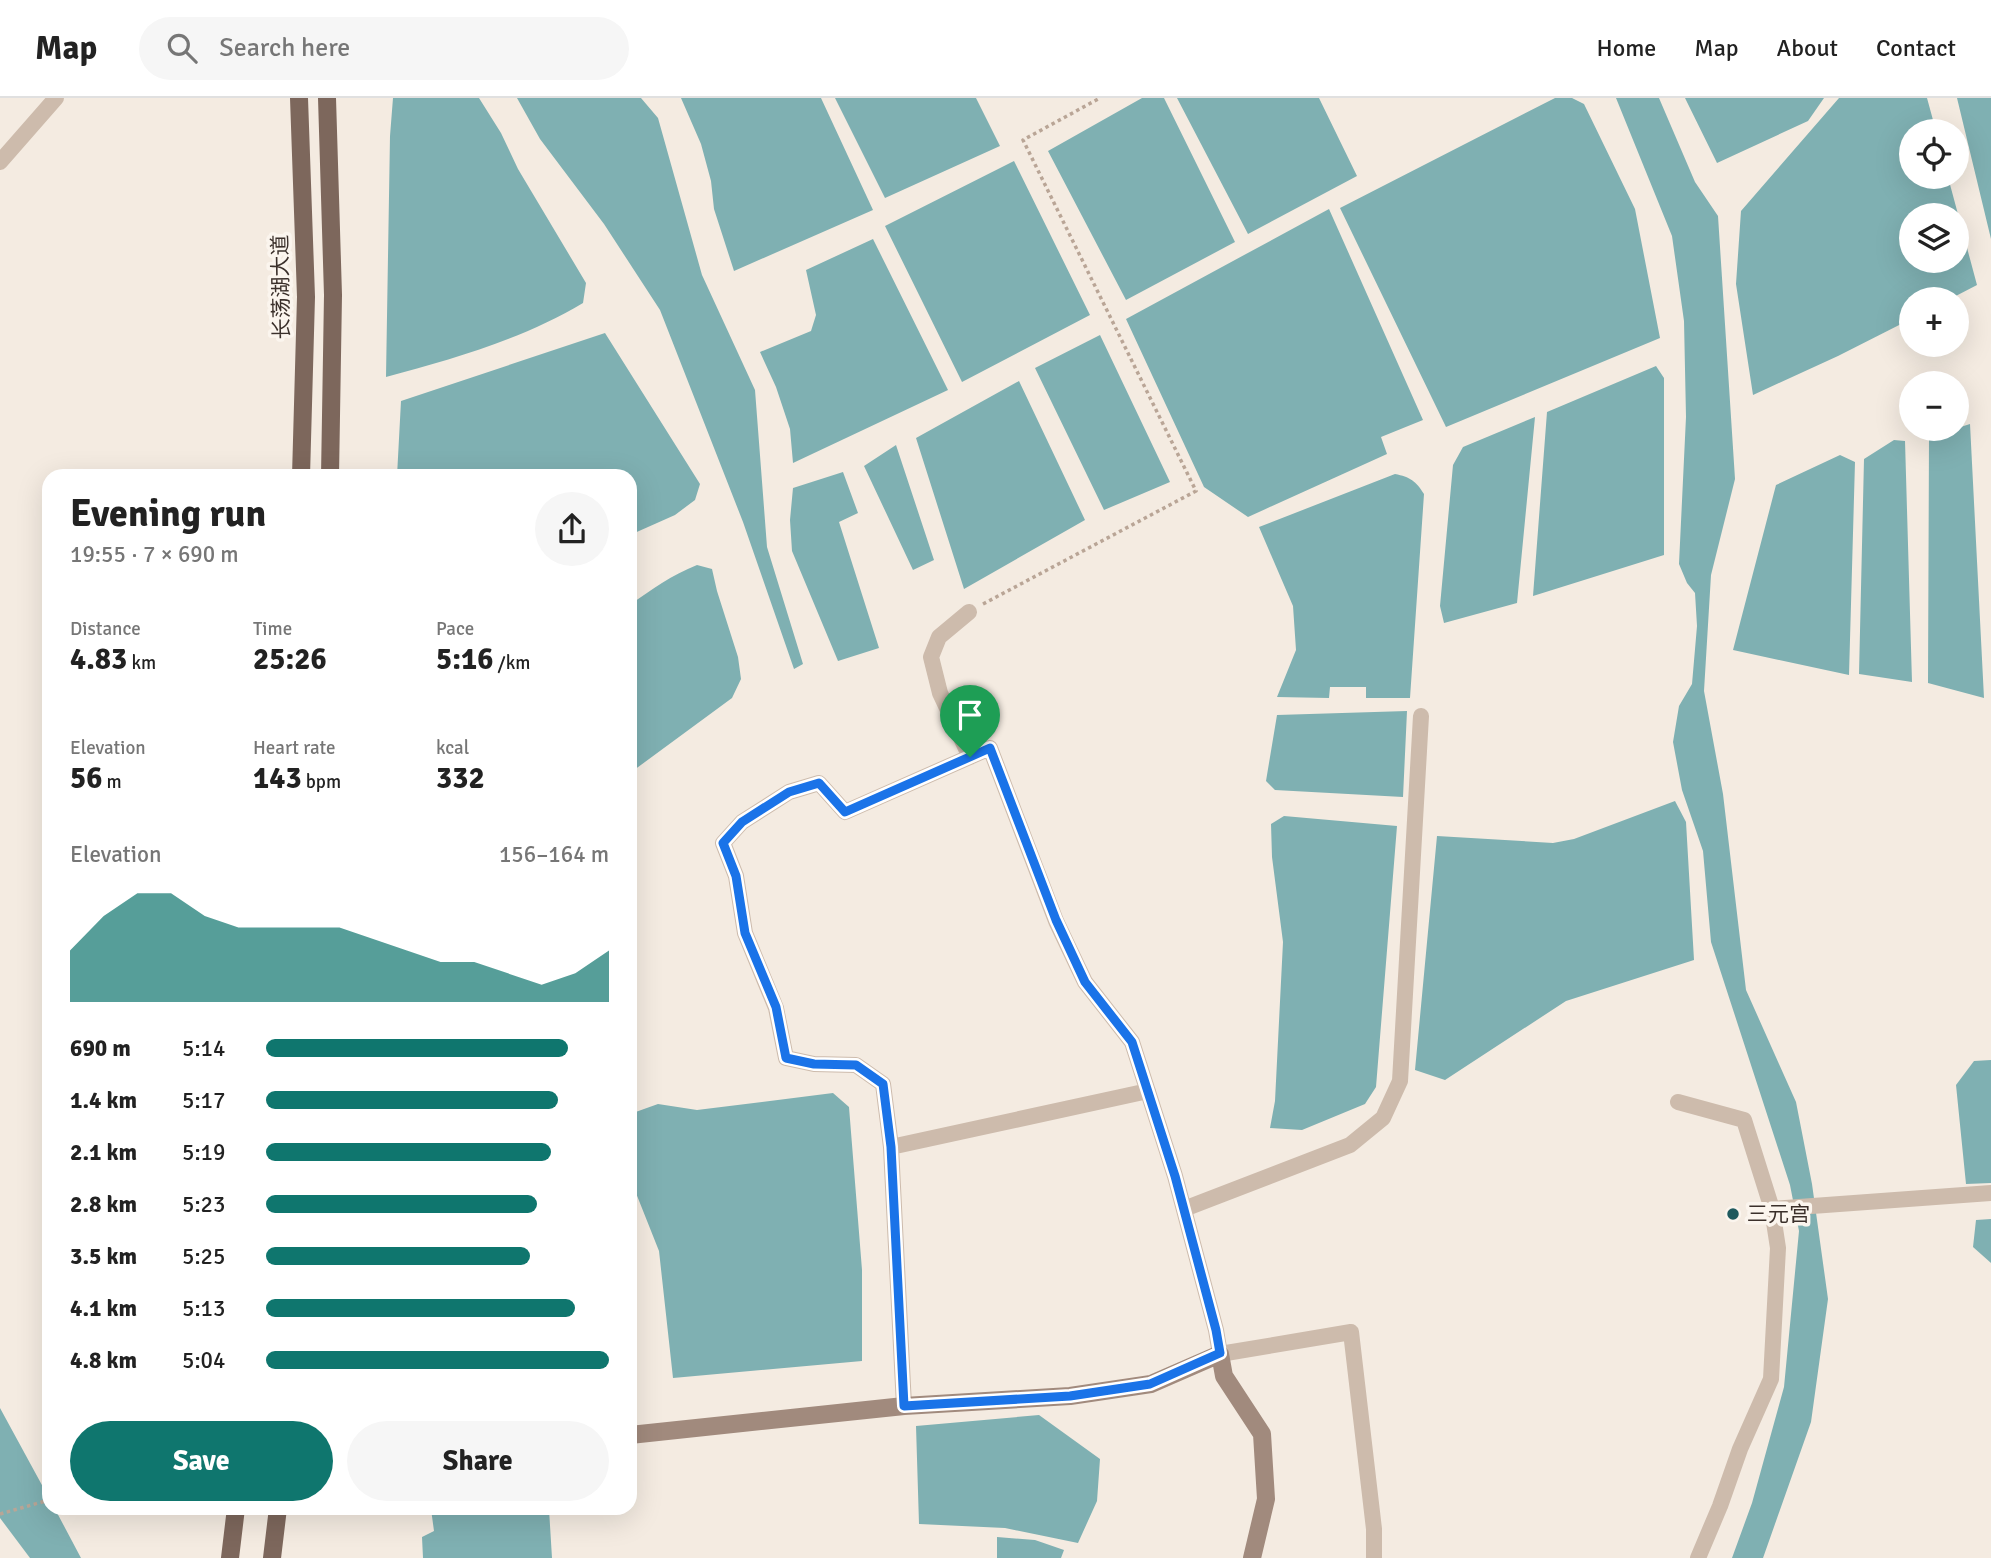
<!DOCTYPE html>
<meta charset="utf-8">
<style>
:root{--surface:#fff;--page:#f6f6f6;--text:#222;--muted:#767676;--line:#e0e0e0;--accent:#0f766e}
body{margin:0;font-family:Signika,"Noto Sans SC",sans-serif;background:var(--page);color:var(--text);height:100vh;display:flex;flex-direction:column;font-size:26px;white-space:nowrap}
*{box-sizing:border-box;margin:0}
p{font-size:23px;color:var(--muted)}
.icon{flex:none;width:38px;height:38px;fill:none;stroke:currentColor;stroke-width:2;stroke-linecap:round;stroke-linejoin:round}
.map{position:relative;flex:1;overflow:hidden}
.sheet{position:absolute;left:42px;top:371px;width:595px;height:1046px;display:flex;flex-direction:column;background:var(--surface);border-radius:21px;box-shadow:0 7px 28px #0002}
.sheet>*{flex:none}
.buttons{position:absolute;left:1899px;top:21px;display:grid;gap:14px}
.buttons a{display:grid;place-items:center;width:70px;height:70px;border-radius:50%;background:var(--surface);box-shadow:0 7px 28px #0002;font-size:35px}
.pin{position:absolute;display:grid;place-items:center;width:60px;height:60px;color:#fff;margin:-72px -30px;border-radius:50% 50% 50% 0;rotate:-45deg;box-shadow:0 0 7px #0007}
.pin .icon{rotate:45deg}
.round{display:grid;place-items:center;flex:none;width:74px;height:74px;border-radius:37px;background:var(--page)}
.summary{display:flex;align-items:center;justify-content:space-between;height:119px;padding:0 28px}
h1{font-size:38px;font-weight:800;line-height:52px}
.stats{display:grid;grid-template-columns:repeat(3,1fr);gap:10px;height:119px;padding:7px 28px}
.stats div{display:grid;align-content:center}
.stats b{font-size:30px;font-weight:800}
.stats small{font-size:19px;font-weight:400}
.stats p{font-size:19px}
.chart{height:196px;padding:14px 28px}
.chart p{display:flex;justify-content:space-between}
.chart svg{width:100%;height:126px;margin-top:7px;fill:var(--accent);opacity:.7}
.button{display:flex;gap:14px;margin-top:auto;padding:14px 28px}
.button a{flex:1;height:80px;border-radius:42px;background:var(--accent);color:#fff;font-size:28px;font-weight:800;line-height:80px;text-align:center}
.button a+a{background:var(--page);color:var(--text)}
ul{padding:0 28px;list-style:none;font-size:23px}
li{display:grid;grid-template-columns:112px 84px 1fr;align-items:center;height:52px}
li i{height:18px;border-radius:9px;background:var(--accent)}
header{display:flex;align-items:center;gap:42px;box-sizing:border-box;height:98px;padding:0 35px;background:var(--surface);border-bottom:2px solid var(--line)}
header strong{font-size:33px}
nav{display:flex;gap:38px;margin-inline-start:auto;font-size:24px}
.search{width:490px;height:63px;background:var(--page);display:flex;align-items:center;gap:18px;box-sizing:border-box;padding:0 24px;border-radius:38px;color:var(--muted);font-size:26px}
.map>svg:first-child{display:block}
</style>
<header>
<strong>Map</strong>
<div class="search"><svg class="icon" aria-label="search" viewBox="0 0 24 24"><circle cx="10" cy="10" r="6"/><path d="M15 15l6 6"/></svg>Search here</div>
<nav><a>Home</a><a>Map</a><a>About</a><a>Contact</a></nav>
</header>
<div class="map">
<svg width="1991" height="1460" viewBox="0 0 1991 1460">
<rect width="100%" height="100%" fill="#f4ebe1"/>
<path fill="#7fb0b2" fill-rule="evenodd" d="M393,0h86l22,35 17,36 68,114 -3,20c-60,36 -130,56 -197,74l4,-241z
M517,0h124l17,20 44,157 53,115 12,157 36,117 -9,5 -51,-147 -83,-212 -56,-86 -64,-85z
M681,0h140l52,112 -139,61 -20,-62 -3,-28 -10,-37z
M835,0h141l24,48 -115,52z
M1142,0h22l71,144 -109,58 -78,-149z
M1177,0h142l38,78 -109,58z
M1555,0h17l12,6 51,105 25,129 -214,89 -106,-219z
M1616,0h43l36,84 23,34 17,263 -24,96 -7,116 19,103 23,196 50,112 16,82 16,115 -17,123 -48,136h-31l20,-55 32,-116 15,-156 -9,-46 -79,-243 -8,-91 -21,-61 -9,-48 6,-36 13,-22 5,-58 -2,-33 -8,-10 -8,-19 7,-147 -2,-96 -12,-85z
M1685,0h139l-16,23 -91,42z
M1839,0h88l9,33h-25v46h37l29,108 -27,14h-39v20l-73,37 -85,39 -17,-111 5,-73zM1911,117h45v46h-45z
M1957,0h34v141z
M1014,63l76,154 -128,67 -77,-156z
M1329,111l94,211 -42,17 6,17 -139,63 -44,-30 -78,-168z
M873,141l75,151 -155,73 -3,-34 -14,-42 -16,-35 51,-21 5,-16 -10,-45z
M605,235l95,151 -5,16 -20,15 -45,20v-59h-233l4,-75z
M1100,237l70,147 -66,28 -69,-142z
M1656,268l8,12v177l-131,41 14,-184z
M1019,283l66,139 -121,69 -48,-151z
M1535,319l-18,186 -73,20 -4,-17 13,-141 10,-18z
M1970,326l14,274 -56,-15 1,-246z
M1894,342l11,1 7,241 -53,-8 5,-215z
M896,347l38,115 -21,10 -49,-104z
M1840,357l15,7 -6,213 -116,-25 43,-165z
M843,374l15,41 -19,9 40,126 -41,13 -46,-110 -2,-31 3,-32z
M1395,376c15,3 21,7 29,20l-14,204h-44v-11h-36l-1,11 -52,-1 19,-47 -3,-44 -34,-79z
M697,467l15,4 5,22 21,66 3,22 -9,19 -102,75v-168c22,-16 42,-30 67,-40z
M1407,613l-4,86 -128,-7 -9,-9 11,-66z
M1675,703l11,21 8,138 -128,41 -121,79 -30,-10 22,-234 116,7 21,-4z
M1284,718l113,10 -21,261 -11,17 -63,26 -32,-2 5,-27 8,-159 -11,-85 -1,-33z
M1991,962v123l-25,1 -10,-99 18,-24z
M833,995l16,14 13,163v91l-189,17 -14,-127 -29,-73v-64l28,-10 39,6z
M1991,1121v44l-18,-16 3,-27z
M0,1310l49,90v10l6,1 26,49h-51l-30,-40z
M1039,1317l61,44 -3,42 -19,42 -73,-15 -86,-4 -3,-98z
M431,1411h118l3,49h-129l-1,-21 12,-6z
M997,1439l38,3 29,10 -3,8h-64z"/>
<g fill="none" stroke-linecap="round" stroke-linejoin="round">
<path stroke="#b9a596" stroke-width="3.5" stroke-dasharray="3.5 3.5" stroke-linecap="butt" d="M983,506l213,-113 -173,-351 77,-42
M0,1416l49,-14"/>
<path stroke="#cdbbac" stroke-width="16" d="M0,64l56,-64
M969,514l-30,25 -8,20 9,36 30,64
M1148,993l-257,56 -8,-63 -27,-19 -42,-1 -28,-6 -10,-50 -31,-75 -9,-57 -13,-33 19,-21 47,-30 30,-9 26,29 145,-64 66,173 29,61 47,60 43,134 41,154 4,24 131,-22 23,197v29
M1678,1004l66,18 28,89 6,39 -7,131 -31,70 -20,57 -22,52
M891,1049l13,259
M1184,1111l166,-64 33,-27 17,-37 21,-365
M1772,1111l219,-16"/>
<path stroke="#a18a7d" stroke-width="18" d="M630,1337l274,-29 166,-10 81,-12 69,-30 4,22 38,58 4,65 -14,59"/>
<path stroke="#7d675c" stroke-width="18" d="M299,0l7,199 -5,179
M327,0l6,197 -3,181
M230,1460l6,-50
M272,1460l6,-50"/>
</g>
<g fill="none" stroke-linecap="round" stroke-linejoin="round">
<defs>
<path id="route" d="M990,650l66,172 29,62 47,60 43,134 41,154 4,23 -70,31 -80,12 -166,10 -13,-259 -8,-63 -27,-19 -42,-1 -28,-6 -10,-51 -31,-74 -9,-57 -13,-33 19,-21 47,-30 30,-9 26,29z"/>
</defs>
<use href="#route" stroke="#fff" stroke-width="14"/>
<use href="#route" stroke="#1a73e8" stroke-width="9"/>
</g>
<circle fill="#1f5a5e" stroke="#fbf5ee" stroke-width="2.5" cx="1733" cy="1116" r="7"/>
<g text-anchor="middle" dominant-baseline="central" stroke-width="7" stroke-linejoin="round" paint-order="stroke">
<g font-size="21" fill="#3b302b" stroke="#fbf5ee">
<text transform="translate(281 189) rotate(-91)">长荡湖大道</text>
</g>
<g font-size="21" fill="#3b302b" stroke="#fbf5ee" text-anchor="start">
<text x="1747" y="1116">三元宫</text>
</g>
</g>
</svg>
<div class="buttons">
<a><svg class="icon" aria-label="locate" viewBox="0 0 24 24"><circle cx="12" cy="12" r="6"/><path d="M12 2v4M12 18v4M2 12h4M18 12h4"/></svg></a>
<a><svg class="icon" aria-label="layers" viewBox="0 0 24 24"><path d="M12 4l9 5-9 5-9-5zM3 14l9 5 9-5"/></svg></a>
<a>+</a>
<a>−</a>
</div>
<div class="pin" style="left:970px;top:659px;background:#1e9e55"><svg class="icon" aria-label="arrive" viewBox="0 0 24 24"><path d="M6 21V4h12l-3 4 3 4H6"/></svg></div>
<section class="sheet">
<div class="summary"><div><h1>Evening run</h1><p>19:55 · 7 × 690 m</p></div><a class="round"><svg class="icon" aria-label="share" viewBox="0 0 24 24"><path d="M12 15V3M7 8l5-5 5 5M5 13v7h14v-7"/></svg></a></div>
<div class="stats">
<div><p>Distance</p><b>4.83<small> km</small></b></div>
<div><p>Time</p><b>25:26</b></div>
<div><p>Pace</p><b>5:16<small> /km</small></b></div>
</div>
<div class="stats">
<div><p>Elevation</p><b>56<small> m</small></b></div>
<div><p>Heart rate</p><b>143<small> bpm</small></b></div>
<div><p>kcal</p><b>332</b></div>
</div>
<div class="chart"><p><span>Elevation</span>156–164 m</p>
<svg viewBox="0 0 160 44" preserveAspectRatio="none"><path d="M0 44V26L10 14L20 6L30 6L40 14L50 18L60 18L70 18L80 18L90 22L100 26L110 30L120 30L130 34L140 38L150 34L160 26V44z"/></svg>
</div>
<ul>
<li><b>690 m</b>5:14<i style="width:88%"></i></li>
<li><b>1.4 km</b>5:17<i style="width:85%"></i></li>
<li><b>2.1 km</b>5:19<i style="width:83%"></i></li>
<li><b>2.8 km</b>5:23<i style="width:79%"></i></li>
<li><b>3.5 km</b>5:25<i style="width:77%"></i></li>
<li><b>4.1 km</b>5:13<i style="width:90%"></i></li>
<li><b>4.8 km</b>5:04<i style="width:100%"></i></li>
</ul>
<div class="button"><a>Save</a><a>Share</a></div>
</section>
</div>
